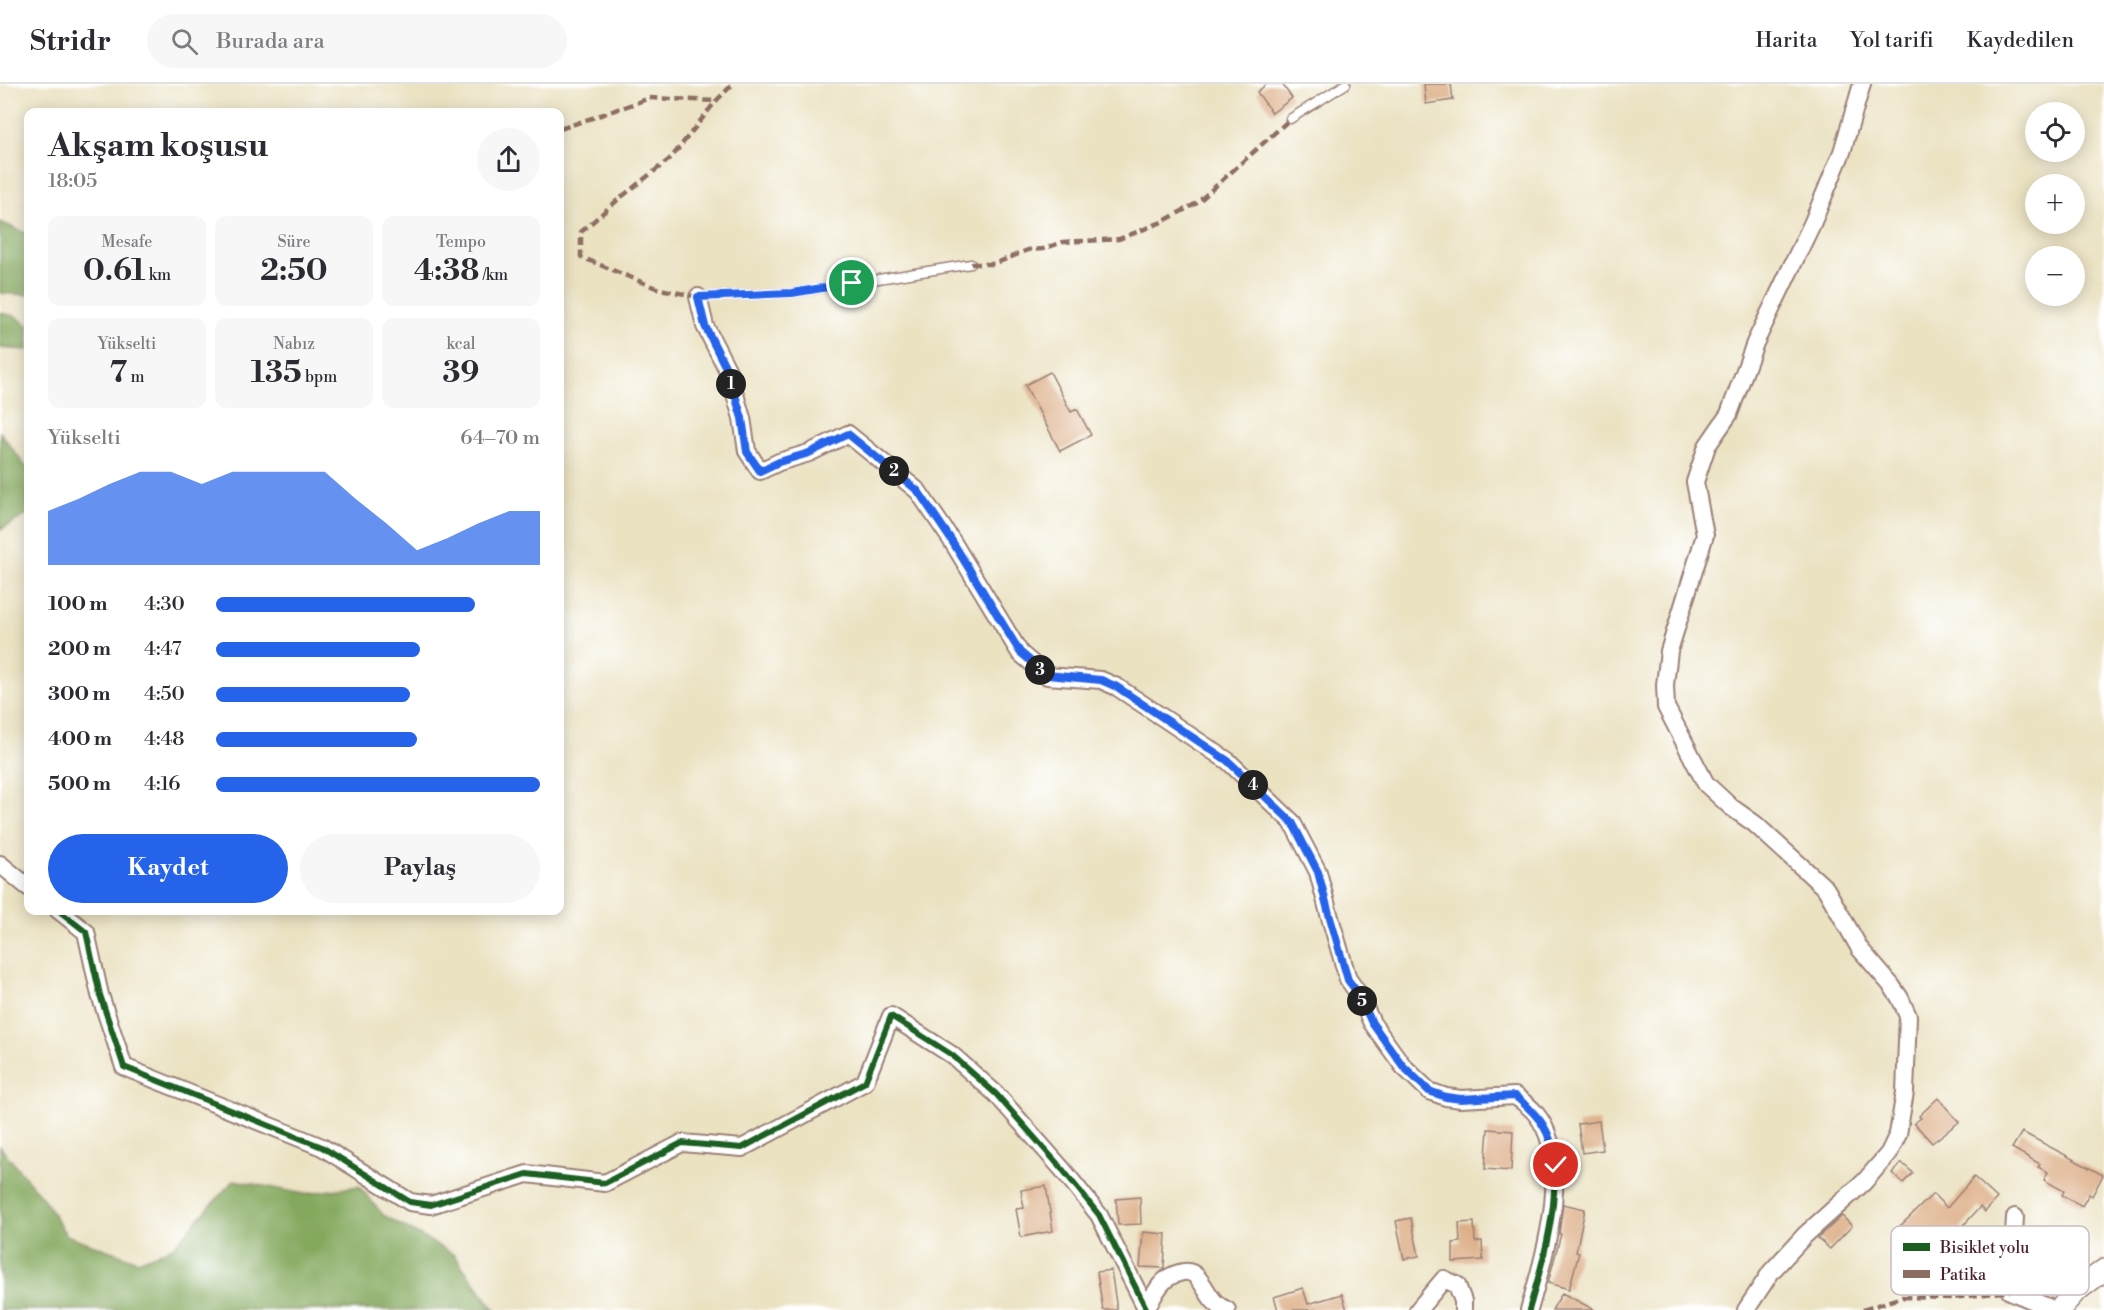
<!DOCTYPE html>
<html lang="tr">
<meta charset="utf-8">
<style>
:root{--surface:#fff;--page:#f7f7f7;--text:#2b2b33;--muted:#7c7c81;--line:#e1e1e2;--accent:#2563eb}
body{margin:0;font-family:"Libre Bodoni",serif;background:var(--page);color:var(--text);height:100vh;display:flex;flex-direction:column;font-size:22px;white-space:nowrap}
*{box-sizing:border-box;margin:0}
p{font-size:20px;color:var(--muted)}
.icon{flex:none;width:33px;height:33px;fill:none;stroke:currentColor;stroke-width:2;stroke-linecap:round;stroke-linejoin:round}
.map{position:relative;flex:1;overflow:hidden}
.sheet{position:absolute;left:24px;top:24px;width:540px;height:807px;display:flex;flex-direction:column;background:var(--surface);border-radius:12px;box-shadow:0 3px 15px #0003}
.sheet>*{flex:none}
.fabs{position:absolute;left:2025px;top:18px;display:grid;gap:12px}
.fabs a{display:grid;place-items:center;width:60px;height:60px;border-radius:50%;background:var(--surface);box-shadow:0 3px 15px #0003;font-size:30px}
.pin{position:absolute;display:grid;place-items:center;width:51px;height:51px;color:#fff;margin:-26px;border:3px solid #fff;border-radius:50%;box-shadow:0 2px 6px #0007}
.km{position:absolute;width:30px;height:30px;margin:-15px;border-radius:50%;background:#222;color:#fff;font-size:16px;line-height:30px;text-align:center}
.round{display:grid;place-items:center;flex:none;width:63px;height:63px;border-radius:32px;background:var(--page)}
.summary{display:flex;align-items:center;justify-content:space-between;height:102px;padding:0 24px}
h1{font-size:33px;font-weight:800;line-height:45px}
.stats{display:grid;grid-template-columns:repeat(3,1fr);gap:9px;height:102px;padding:6px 24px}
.stats div{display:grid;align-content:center;border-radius:12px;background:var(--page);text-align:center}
.stats b{font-size:30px;font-weight:800}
.stats small{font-size:16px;font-weight:400}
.stats p{font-size:16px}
.chart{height:168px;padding:12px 24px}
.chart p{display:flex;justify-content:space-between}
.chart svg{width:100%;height:108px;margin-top:6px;fill:var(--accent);opacity:.7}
.cta{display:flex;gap:12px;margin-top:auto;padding:12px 24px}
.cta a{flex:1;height:69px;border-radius:36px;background:var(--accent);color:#fff;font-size:24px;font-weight:800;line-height:69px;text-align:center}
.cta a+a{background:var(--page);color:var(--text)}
ul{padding:0 24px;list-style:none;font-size:20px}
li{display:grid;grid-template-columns:96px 72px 1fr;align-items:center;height:45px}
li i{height:15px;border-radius:8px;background:var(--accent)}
header{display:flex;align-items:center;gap:36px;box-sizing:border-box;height:84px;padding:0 30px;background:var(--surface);border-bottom:2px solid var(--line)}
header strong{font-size:28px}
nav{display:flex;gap:33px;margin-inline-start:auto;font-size:21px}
.search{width:420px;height:54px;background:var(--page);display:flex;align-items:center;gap:15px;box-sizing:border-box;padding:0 21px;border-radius:33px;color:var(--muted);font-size:22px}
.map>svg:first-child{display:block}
</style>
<header>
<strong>Stridr</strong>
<div class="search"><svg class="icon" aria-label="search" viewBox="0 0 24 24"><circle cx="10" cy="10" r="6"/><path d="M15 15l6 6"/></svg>Burada ara</div>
<nav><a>Harita</a><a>Yol tarifi</a><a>Kaydedilen</a></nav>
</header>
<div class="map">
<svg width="2104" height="1226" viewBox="0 0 2104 1226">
<rect width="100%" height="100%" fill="#fff"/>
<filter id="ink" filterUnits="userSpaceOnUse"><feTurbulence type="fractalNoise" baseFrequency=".0167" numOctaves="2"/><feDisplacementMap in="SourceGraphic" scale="12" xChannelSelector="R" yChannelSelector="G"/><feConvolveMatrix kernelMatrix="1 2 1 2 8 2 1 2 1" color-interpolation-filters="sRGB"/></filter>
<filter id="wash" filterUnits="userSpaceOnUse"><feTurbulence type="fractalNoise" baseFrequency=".008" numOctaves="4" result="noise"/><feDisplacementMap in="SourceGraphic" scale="24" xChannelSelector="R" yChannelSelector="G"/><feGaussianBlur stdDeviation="1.35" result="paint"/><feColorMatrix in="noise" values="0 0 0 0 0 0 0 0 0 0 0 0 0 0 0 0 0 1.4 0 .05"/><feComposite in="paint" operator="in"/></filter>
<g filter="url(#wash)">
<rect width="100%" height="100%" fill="#ebe2c2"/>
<path fill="#84a85d" stroke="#676444" stroke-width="1.5" d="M0,138l28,12v61l-28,-2z
M0,229l15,3 13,9v25l-28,-2z
M0,348l28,38v44l-28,16z
M0,1063l45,54 21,34 72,26 35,-14 61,-67 70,14 55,-8 24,29 70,39 42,56h-495z"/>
<g id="blocks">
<path fill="#ddaf88" d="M1267,0h15l10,14 -20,15 -15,-21z
M1424,0h27l2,16 -27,4z
M1050,288l21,40 6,-3 14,26 -31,16 -35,-66z
M1938,1014l21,24 -27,21 -18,-20 7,-5 -2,-2z
M1599,1037l4,29 -21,3 -4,-29z
M1488,1045l25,2 -2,40 -26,-2z
M2022,1048l81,43 -11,21 -3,-2 -7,12 -20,-11 2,-4 -20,-11 4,-8 -10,-5 2,-3 -28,-16z
M1902,1079l11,10 -10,10 -11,-10z
M1974,1093l23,21 -12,14 -5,-5 -25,28 21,21 -8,7 14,16 -9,8 -7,1 -6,-5 -8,8 -16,-16 9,-9 -29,-33 -9,9 -12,-11 38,-37 14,14z
M1046,1102l7,45 -32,6 -5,-28 8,-1 -3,-18z
M1140,1113l1,27 -23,1 -2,-26z
M1563,1120l22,5 -9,43 3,1 -10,36 -21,-6 13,-49h-2z
M1842,1132l10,10 -22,23 -12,-11z
M1411,1134l8,38 -15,3 -8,-38z
M1474,1138l1,20 7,-1 1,19 -30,2v-19l7,-1 -1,-19z
M1143,1148l23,2 -2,34 -24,-1z
M1111,1186l6,40h-14l-6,-38z
M1303,1204l5,16 34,-10 5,16h-69l-4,-13z
M1562,1209l33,17h-43z"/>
</g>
</g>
<g filter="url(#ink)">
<use href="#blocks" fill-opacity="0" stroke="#9a8076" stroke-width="1.5"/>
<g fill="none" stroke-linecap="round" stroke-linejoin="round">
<defs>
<path id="service" d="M1290,35l56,-35
M698,213l94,-4 179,-29"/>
<path id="minor" d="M698,213l7,29 23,45 14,47 5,33 13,20 19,-9 30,-9 39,-19 70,57 34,50 68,112 27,23 54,4 16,7 111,74 64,61 26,50 11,42 19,65 10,14 14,30 31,43 26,25 17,6 15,2 54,-3c7,5 16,11 21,18 38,47 8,143 -7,196
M0,780l28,23
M58,826l28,22 14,63 24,72 198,80 88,55 21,3 96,-31 78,9 77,-40 60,5 123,-66 26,-66 61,39 44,39 67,76 36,45 48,95
M2015,1133l-2,33 -4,11 1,30 45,19
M1146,1226c8,-15 15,-33 33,-37 6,-2 12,-2 17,3 12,12 13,27 31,34
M1418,1226l26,-31 13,6 6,16v9
M1746,1226l25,-38 34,-37 59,-53 25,-29 9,-19 7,-42 3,-76 -8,-18 -9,-13 -31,-36 -34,-60 -71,-65 -24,-17 -25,-23 -40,-77 -1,-22 4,-34 36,-116 -10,-53 12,-36 22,-32 26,-71 57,-119 30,-72 20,-68"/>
<path id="tertiary" d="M2059,1226l16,-18 29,-22"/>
</defs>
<use href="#service" stroke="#9a8076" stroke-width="11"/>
<use href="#minor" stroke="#9a8076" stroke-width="20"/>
<use href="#tertiary" stroke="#9a8076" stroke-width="24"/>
<use href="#service" stroke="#fff" stroke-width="8"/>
<use href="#minor" stroke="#fff" stroke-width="16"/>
<use href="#tertiary" stroke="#fff" stroke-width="21"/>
<path stroke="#8d6e63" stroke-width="4.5" stroke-dasharray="9 4.5" stroke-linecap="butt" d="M560,45l90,-31 66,3
M971,180h23l34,-14 15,-1 20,-7 56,-3 43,-17 35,-19 93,-84
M698,213l-42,-9 -75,-31v-25l39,-34 51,-40 45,-57 17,-17
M1863,1226l39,-13 51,1 57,-7"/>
<defs>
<path id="cycleway" d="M698,213l7,29 23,45 14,47 5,33 13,20 19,-9 30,-9 39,-19 70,57 34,50 68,112 27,23 54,4 16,7 111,74 64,61 26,50 11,42 19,65 10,14 14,30 31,43 26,25 17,6 15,2 54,-3c7,5 16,11 21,18 38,47 8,143 -7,196
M58,826l28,22 14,63 24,72 198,80 88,55 21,3 96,-31 78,9 77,-40 60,5 123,-66 26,-66 61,39 44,39 67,76 36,45 48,95"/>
</defs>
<use href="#cycleway" stroke="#fff" stroke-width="10"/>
<use href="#cycleway" stroke="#1b5e20" stroke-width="6"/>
</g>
</g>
<g fill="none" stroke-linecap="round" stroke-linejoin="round" filter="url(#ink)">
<defs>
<path id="route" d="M852,199l-60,10 -94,4 7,29 23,46 14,46 5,34 13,19 19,-9 30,-9 39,-19 70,57 34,50 68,111 27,23 54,5 16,7 111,74 64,61 26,50 11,42 19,66 10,13 14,30 31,43 26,25 17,6 15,2 54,-3c26,21 36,35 41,69"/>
</defs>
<use href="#route" stroke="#fff" stroke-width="12"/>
<use href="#route" stroke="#2563eb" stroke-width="8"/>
</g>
<rect x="1891" y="1142" width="198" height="69" rx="9" fill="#fff" stroke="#c9bcbf" stroke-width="1.5"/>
<rect x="1903" y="1159" width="27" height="8" fill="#1b5e20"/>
<rect x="1903" y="1186" width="27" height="8" fill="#8d6e63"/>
<g font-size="16" fill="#4a1f2b">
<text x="1940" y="1169">Bisiklet yolu</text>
<text x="1940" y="1196">Patika</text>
</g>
</svg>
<div class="fabs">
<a><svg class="icon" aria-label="locate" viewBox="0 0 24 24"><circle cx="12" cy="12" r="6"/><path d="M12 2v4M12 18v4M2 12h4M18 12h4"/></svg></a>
<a>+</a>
<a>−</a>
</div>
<div class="pin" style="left:852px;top:199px;background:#1e9e55"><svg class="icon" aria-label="arrive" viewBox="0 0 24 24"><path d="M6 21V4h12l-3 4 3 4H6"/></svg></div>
<div class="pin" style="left:1556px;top:1081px;background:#d93025"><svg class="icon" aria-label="check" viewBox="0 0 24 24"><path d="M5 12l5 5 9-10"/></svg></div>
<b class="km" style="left:731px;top:300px">1</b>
<b class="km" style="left:894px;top:387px">2</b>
<b class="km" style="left:1040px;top:586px">3</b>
<b class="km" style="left:1253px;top:701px">4</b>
<b class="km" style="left:1362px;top:917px">5</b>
<section class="sheet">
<div class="summary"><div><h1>Akşam koşusu</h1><p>18:05</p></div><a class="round"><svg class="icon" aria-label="share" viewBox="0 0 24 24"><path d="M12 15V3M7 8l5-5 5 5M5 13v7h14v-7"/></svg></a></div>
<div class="stats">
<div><p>Mesafe</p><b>0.61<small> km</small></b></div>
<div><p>Süre</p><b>2:50</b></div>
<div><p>Tempo</p><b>4:38<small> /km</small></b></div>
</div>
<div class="stats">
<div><p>Yükselti</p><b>7<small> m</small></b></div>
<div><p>Nabız</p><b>135<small> bpm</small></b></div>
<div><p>kcal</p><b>39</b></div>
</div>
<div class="chart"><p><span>Yükselti</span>64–70 m</p>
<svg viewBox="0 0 160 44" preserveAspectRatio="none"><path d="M0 44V22L10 17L20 11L30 6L40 6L50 11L60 6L70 6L80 6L90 6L100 17L110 27L120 38L130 33L140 27L150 22L160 22V44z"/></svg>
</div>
<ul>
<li><b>100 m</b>4:30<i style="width:80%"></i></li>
<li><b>200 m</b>4:47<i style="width:63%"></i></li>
<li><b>300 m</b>4:50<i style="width:60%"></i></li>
<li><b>400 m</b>4:48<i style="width:62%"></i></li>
<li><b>500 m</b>4:16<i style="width:100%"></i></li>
</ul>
<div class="cta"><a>Kaydet</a><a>Paylaş</a></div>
</section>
</div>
